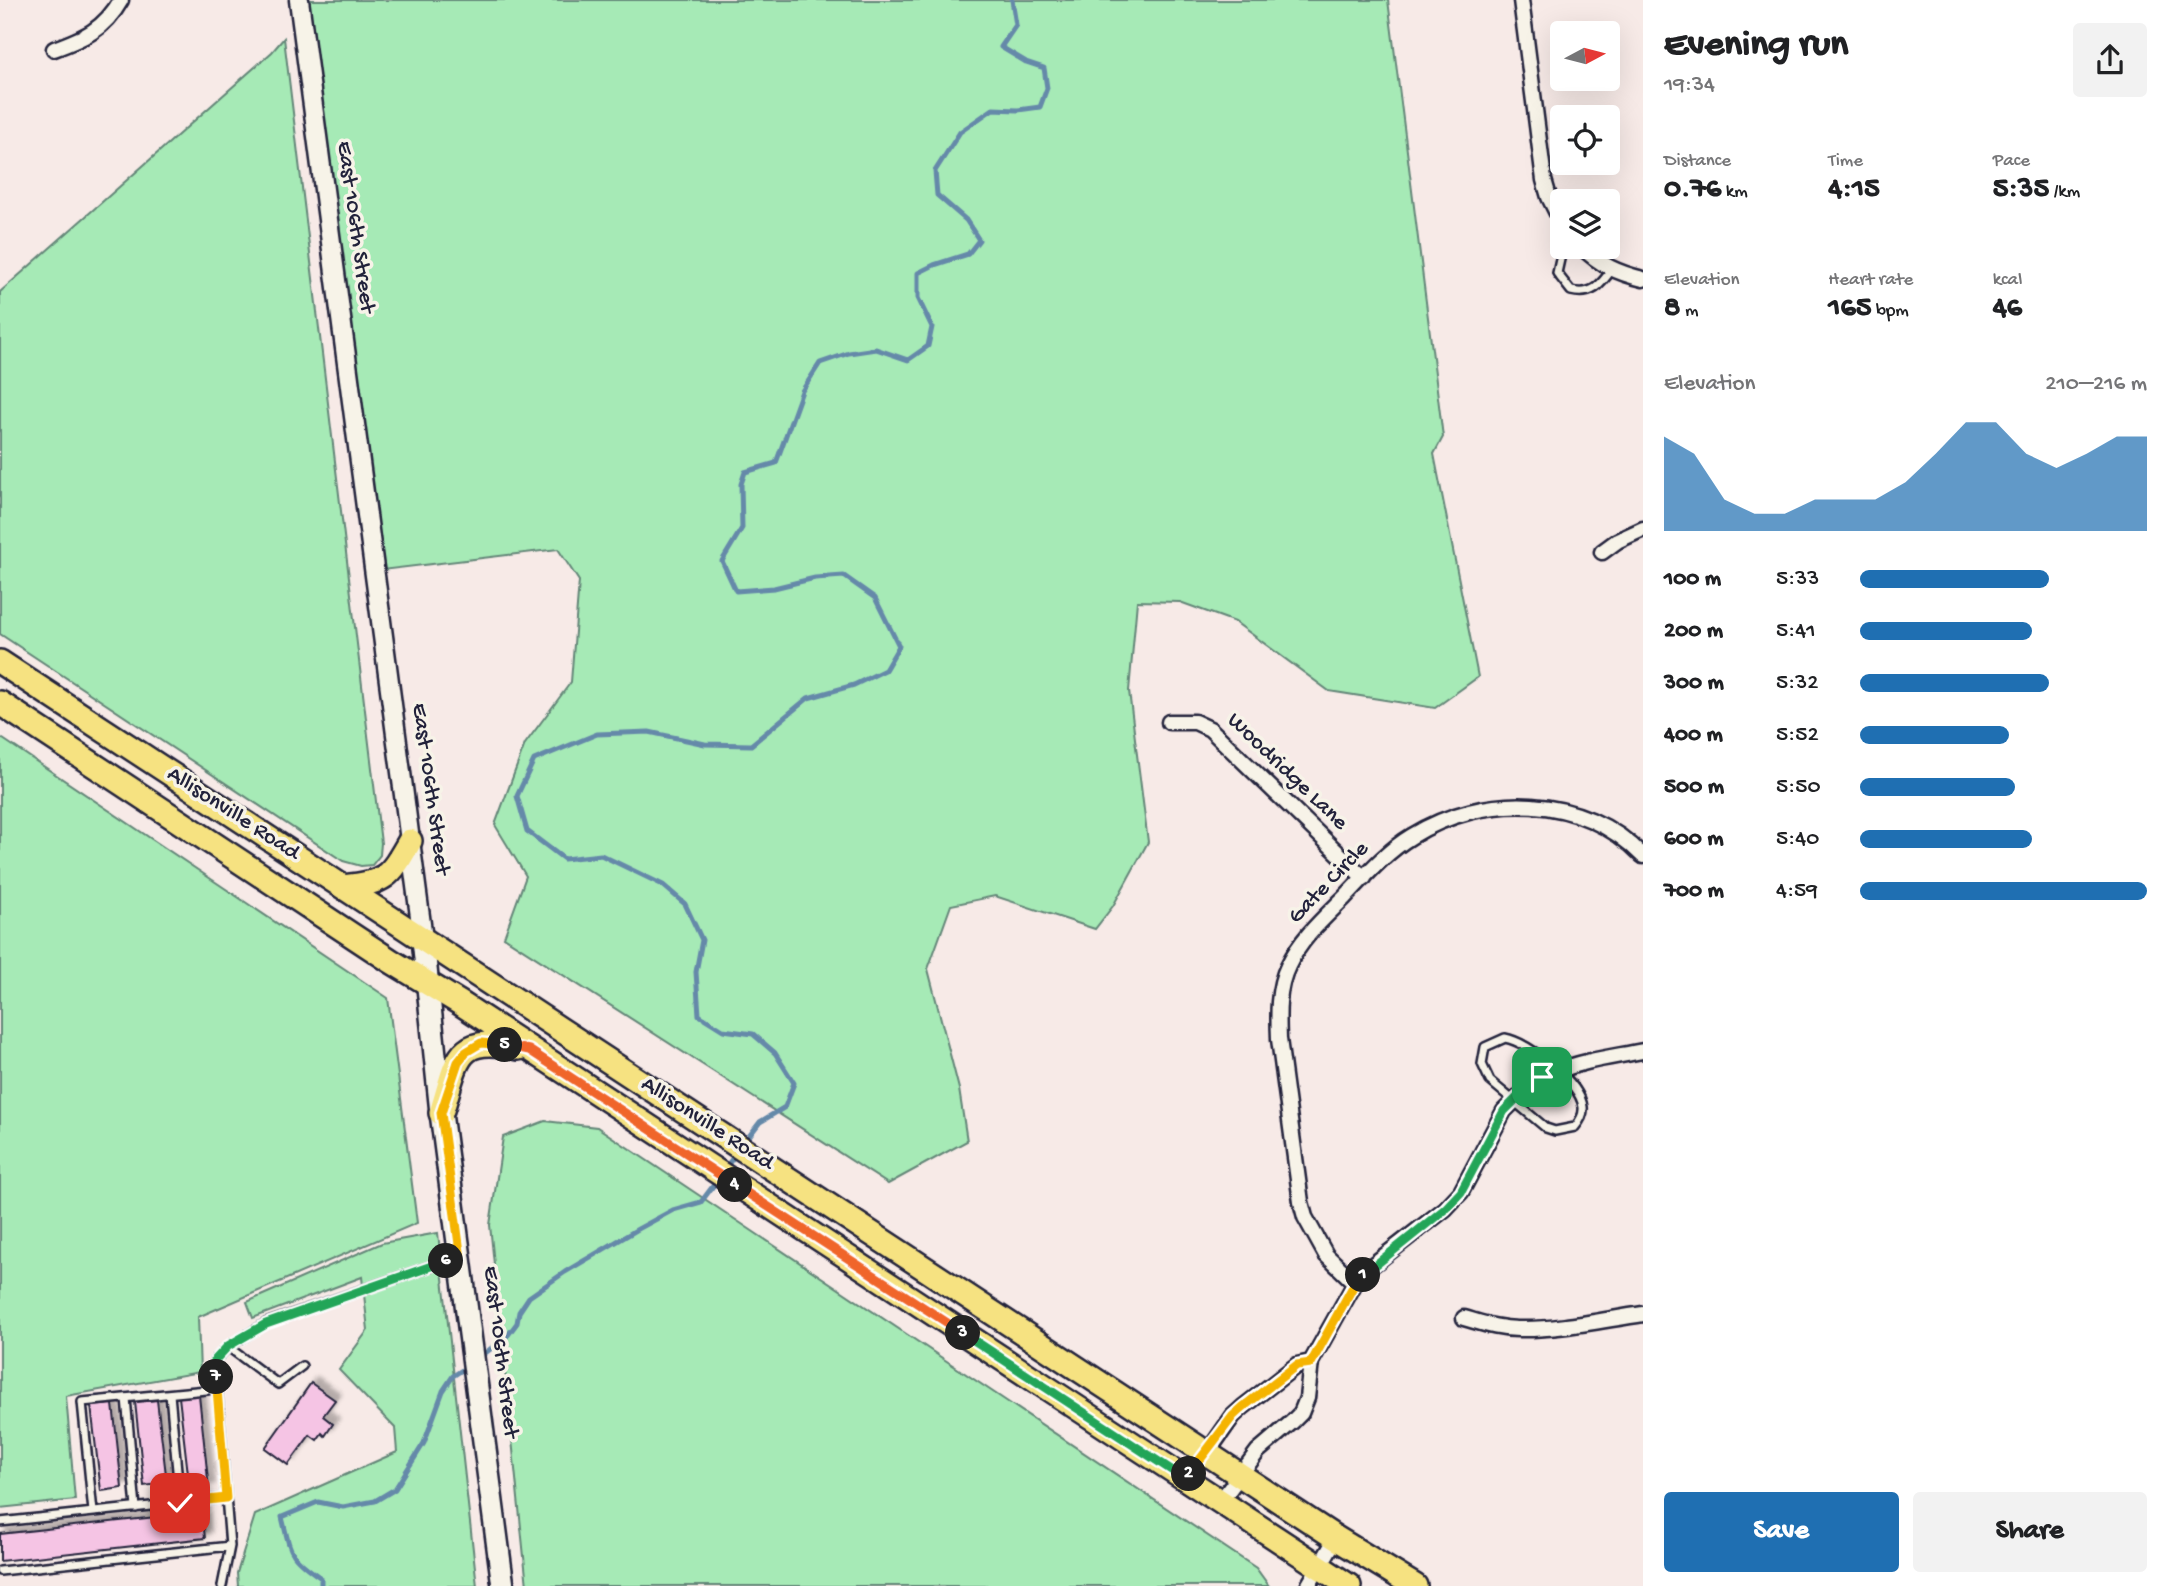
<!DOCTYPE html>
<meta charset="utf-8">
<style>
:root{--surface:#fff;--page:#f2f2f2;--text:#202124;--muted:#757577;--accent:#1f6fb2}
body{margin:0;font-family:"Gochi Hand",sans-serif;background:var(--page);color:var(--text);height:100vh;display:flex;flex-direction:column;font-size:26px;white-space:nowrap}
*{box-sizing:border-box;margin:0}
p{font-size:23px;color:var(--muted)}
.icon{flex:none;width:38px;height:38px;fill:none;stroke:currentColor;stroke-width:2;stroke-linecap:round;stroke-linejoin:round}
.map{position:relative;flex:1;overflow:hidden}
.side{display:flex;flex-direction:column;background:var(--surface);width:525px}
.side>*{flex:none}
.needle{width:46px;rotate:83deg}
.fabs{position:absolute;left:1550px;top:21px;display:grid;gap:14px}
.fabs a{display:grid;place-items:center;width:70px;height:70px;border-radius:7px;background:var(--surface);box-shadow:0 7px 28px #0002;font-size:35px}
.pin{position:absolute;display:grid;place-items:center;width:60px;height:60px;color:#fff;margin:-30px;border-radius:14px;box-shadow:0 4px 10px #0006}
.km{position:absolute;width:35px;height:35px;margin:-18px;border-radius:50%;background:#222;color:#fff;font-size:19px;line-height:35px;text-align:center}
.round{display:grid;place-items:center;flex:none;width:74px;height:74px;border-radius:7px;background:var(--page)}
.head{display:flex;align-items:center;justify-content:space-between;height:119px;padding:0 21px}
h1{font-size:38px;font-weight:700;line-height:52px}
.metrics{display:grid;grid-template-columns:repeat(3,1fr);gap:10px;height:119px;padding:7px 21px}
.metrics div{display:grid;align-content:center}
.metrics b{font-size:30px;font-weight:700}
.metrics small{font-size:19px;font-weight:400}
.metrics p{font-size:19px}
.chart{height:196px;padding:14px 21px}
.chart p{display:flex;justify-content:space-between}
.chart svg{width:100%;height:126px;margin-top:7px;fill:var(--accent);opacity:.7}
.cta{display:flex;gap:14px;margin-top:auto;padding:14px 21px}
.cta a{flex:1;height:80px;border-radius:7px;background:var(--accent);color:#fff;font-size:28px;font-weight:700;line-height:80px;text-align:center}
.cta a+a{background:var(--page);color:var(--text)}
ul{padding:0 21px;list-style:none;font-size:23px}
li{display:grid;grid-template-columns:112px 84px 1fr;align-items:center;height:52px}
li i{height:18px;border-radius:9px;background:var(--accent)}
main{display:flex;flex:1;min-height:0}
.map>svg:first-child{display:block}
</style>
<main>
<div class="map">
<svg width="1643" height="1586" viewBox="0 0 1643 1586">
<defs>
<filter id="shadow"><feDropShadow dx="6" dy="-6" stdDeviation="2" flood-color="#0004"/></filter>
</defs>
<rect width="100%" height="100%" fill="#f7eae7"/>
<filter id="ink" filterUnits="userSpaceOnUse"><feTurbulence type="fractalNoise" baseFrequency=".0143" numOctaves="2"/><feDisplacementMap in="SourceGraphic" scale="14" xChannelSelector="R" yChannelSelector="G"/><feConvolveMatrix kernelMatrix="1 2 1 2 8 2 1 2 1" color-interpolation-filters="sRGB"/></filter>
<g filter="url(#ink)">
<path fill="#a6eab6" stroke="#648678" stroke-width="2" d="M307,0h1081l55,437 -9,17 44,223 -43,31 -106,-17 -94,-69 -55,-20 -43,-1 -8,90 19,151 -35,64 -18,23 -100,-33 -44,9 -23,64 31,120 8,52 -79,43 -384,-247 22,-61 -31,-51 30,-81 46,-62 8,-101 -21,-32 -176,21z
M284,38l97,805 -1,12 -8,10 -11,1 -18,-5 -343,-227v-342l272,-240z
M0,737l388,261 29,225 -219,94 2,55 -134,24 9,104 -75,8z
M545,1121l52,6 659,441 13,18h-742l-37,-361 13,-88z
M438,1233l39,353h-239l-1,-13 18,-58 142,-63 -2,-24 -56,-58 29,-40 -6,-53 -109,41 -6,-16 135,-59z"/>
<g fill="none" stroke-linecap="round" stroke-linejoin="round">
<path stroke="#6589a9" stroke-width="5" d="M743,1144l17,-22 25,-15 9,-24 -19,-30 -22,-19 -30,-4 -24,-15 -3,-43 6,-32 -17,-36 -22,-19 -62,-30 -37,4 -37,-28 -10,-35 17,-36 63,-26 52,-2 56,12 46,1 57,-47 46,-13 31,-15 14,-24 -24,-48 -31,-22 -29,2 -41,10 -38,3 -14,-30 20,-33 -1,-44 4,-12 31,-9 26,-72 18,-28 29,-10 27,-4 32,11 20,-14 4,-19 -14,-29v-25l16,-8 34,-11 11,-14 -13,-20 -29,-25 -2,-24 25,-39 33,-23 25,1 22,-3 7,-19 -3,-20 -18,-6 -25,-15 15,-22 -4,-25
M724,1170l13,-18
M479,1358l29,-23 9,-12 2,-11 10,-15 36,-25 73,-43 35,-19 28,-8 18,-24
M321,1586v-8c-32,-22 -30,-24 -39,-61l36,-15 25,5 32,-6 20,-12 29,-46 19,-52 10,-15 15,-10"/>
</g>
<path fill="#f5c4e4" stroke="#22223b" stroke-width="2" filter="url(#shadow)" d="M311,1383l24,17 -12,16 10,8 -8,12 -3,-3 -5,7 -7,-5 -22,30 -23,-17z
M199,1395l10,94 -19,2 -11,-94z
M157,1400l10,83 -23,3 -9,-84z
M113,1404l9,84 -21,3 -10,-85z
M202,1512l3,26 -205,23v-27z"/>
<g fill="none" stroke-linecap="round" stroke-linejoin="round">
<defs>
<path id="service" d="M1568,247l-7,8 -4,18 14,18c21,5 30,-6 41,-22
M1505,1038c24,4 75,44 78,69 1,8 -3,14 -8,20l-20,4 -9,-3 -56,-47 -8,-17 3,-17z
M228,1347l50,37 24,-18
M170,1394l10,109
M126,1398l10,110
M93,1512l-11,-110 135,-13
M0,1522l226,-24
M0,1571l230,-25
M222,1586l8,-40 -15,-186 13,-13 38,-24 180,-62 11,-1"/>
<path id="minor" d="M1521,0l23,180 5,17 14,28
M54,49c30,-11 50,-19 67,-49
M1582,247c18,18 36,26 61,32
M1602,552l15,-11 26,-12
M1169,722h26l15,7 154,149
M1355,1283l-29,-28 -21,-38 -4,-15 -22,-163c-1,-24 -2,-51 9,-73 13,-28 36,-48 57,-69 21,-22 42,-46 67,-61 71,-44 171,-43 231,20
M1464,1318c18,5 35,11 54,11 41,1 84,-9 125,-15
M1185,1478l22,-25 26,-37 10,-9 54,-42 14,-3
M1220,1502l38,-51 34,-29 9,-9 6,-15 4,-36 44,-79 15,-16 75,-58 16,-17 43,-81c45,-48 78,-48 139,-60
M1308,1586l28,-48"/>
<path id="tertiary" d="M299,0l124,939"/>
<path id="secondary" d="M423,939l18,174 62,473"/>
<path id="primary" d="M0,662l1336,876 79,48
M0,703l391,258 69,42 889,583
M343,887c43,-5 46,-9 67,-46
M441,1113c17,-52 13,-80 78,-65"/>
</defs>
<use href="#service" stroke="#22223b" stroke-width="12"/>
<use href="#minor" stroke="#22223b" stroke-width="19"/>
<use href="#tertiary" stroke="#22223b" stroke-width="23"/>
<use href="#secondary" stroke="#22223b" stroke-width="26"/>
<use href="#primary" stroke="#22223b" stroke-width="28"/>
<use href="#service" stroke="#f7f3e8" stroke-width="7"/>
<use href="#minor" stroke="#f7f3e8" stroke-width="14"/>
<use href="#tertiary" stroke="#f7f3e8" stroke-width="18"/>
<use href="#secondary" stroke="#f7f3e8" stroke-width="21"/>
<use href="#primary" stroke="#f6e281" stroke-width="23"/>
</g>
</g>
<g fill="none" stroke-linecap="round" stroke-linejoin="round" filter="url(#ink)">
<defs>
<path id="split-1" d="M1363,1275l82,-66 16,-17 43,-81 26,-26 12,-8"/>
<path id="split-2" d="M1189,1474l44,-58 10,-9 54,-42 14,-2 44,-80 8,-8"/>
<path id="split-3" d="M963,1333l222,146 4,-5"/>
<path id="split-4" d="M735,1185l228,148"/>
<path id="split-5" d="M505,1045l24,5 206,135"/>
<path id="split-6" d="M446,1261l15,-2 -20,-146 17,-51 8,-10 15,-9 24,2"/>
<path id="split-7" d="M216,1377l-1,-17 13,-14 38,-22 180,-63"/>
<path id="split-8" d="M180,1503l46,-5 -10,-121"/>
</defs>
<use href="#split-1" stroke="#fff" stroke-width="14"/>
<use href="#split-2" stroke="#fff" stroke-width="14"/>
<use href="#split-3" stroke="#fff" stroke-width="14"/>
<use href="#split-4" stroke="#fff" stroke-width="14"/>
<use href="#split-5" stroke="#fff" stroke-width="14"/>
<use href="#split-6" stroke="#fff" stroke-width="14"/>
<use href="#split-7" stroke="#fff" stroke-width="14"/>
<use href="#split-8" stroke="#fff" stroke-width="14"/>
<use href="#split-1" stroke="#22a559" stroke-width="9"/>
<use href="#split-2" stroke="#f5b400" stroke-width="9"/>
<use href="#split-3" stroke="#22a559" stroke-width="9"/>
<use href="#split-4" stroke="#f0652b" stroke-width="9"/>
<use href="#split-5" stroke="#f0652b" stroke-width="9"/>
<use href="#split-6" stroke="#f5b400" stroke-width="9"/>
<use href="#split-7" stroke="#22a559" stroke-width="9"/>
<use href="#split-8" stroke="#f5b400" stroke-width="9"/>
</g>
<g text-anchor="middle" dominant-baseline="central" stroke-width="7" stroke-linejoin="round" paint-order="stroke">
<g font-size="23" fill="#22223b" stroke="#f7f3e8">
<text transform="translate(355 227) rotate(82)">East 106th Street</text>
<text transform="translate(1287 772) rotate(44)">Woodridge Lane</text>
<text transform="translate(430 789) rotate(82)">East 106th Street</text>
<text transform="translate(233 814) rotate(33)">Allisonville Road</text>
<text transform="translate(1329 883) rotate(-46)">Gate Circle</text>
<text transform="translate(707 1124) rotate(33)">Allisonville Road</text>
<text transform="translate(500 1352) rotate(83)">East 106th Street</text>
</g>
</g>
</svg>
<div class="fabs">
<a><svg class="needle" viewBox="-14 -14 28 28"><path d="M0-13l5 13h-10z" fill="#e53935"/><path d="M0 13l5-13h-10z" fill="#757577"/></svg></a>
<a><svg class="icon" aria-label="locate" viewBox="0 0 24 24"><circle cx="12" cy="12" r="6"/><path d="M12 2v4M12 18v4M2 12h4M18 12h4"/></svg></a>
<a><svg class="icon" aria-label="layers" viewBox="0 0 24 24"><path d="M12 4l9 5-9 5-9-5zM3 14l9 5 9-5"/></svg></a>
</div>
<div class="pin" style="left:1542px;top:1077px;background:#1e9e55"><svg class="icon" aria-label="arrive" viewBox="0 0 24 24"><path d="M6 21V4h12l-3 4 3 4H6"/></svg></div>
<div class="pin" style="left:180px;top:1503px;background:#d93025"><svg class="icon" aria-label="check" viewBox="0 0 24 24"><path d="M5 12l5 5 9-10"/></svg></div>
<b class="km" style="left:1363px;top:1275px">1</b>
<b class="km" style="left:1189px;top:1474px">2</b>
<b class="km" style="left:963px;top:1333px">3</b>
<b class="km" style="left:735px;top:1185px">4</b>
<b class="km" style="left:505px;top:1045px">5</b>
<b class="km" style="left:446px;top:1261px">6</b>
<b class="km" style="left:216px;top:1377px">7</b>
</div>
<section class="side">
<div class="head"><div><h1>Evening run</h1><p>19:34</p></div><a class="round"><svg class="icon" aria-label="share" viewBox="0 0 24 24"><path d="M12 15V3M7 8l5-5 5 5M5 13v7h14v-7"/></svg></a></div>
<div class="metrics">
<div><p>Distance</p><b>0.76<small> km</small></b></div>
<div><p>Time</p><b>4:15</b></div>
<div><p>Pace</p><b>5:35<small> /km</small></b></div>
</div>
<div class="metrics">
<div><p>Elevation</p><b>8<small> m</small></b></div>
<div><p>Heart rate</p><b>165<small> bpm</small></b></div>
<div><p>kcal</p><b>46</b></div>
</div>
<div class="chart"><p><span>Elevation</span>210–216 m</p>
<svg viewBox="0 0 160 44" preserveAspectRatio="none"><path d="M0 44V11L10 17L20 33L30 38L40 38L50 33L60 33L70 33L80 27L90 17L100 6L110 6L120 17L130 22L140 17L150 11L160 11V44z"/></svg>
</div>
<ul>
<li><b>100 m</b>5:33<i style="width:66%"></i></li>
<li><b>200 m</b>5:41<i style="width:60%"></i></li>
<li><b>300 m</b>5:32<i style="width:66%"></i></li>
<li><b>400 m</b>5:52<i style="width:52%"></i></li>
<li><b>500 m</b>5:50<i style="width:54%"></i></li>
<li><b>600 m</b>5:40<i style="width:60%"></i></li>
<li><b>700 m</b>4:59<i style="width:100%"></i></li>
</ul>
<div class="cta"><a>Save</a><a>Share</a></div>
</section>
</main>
